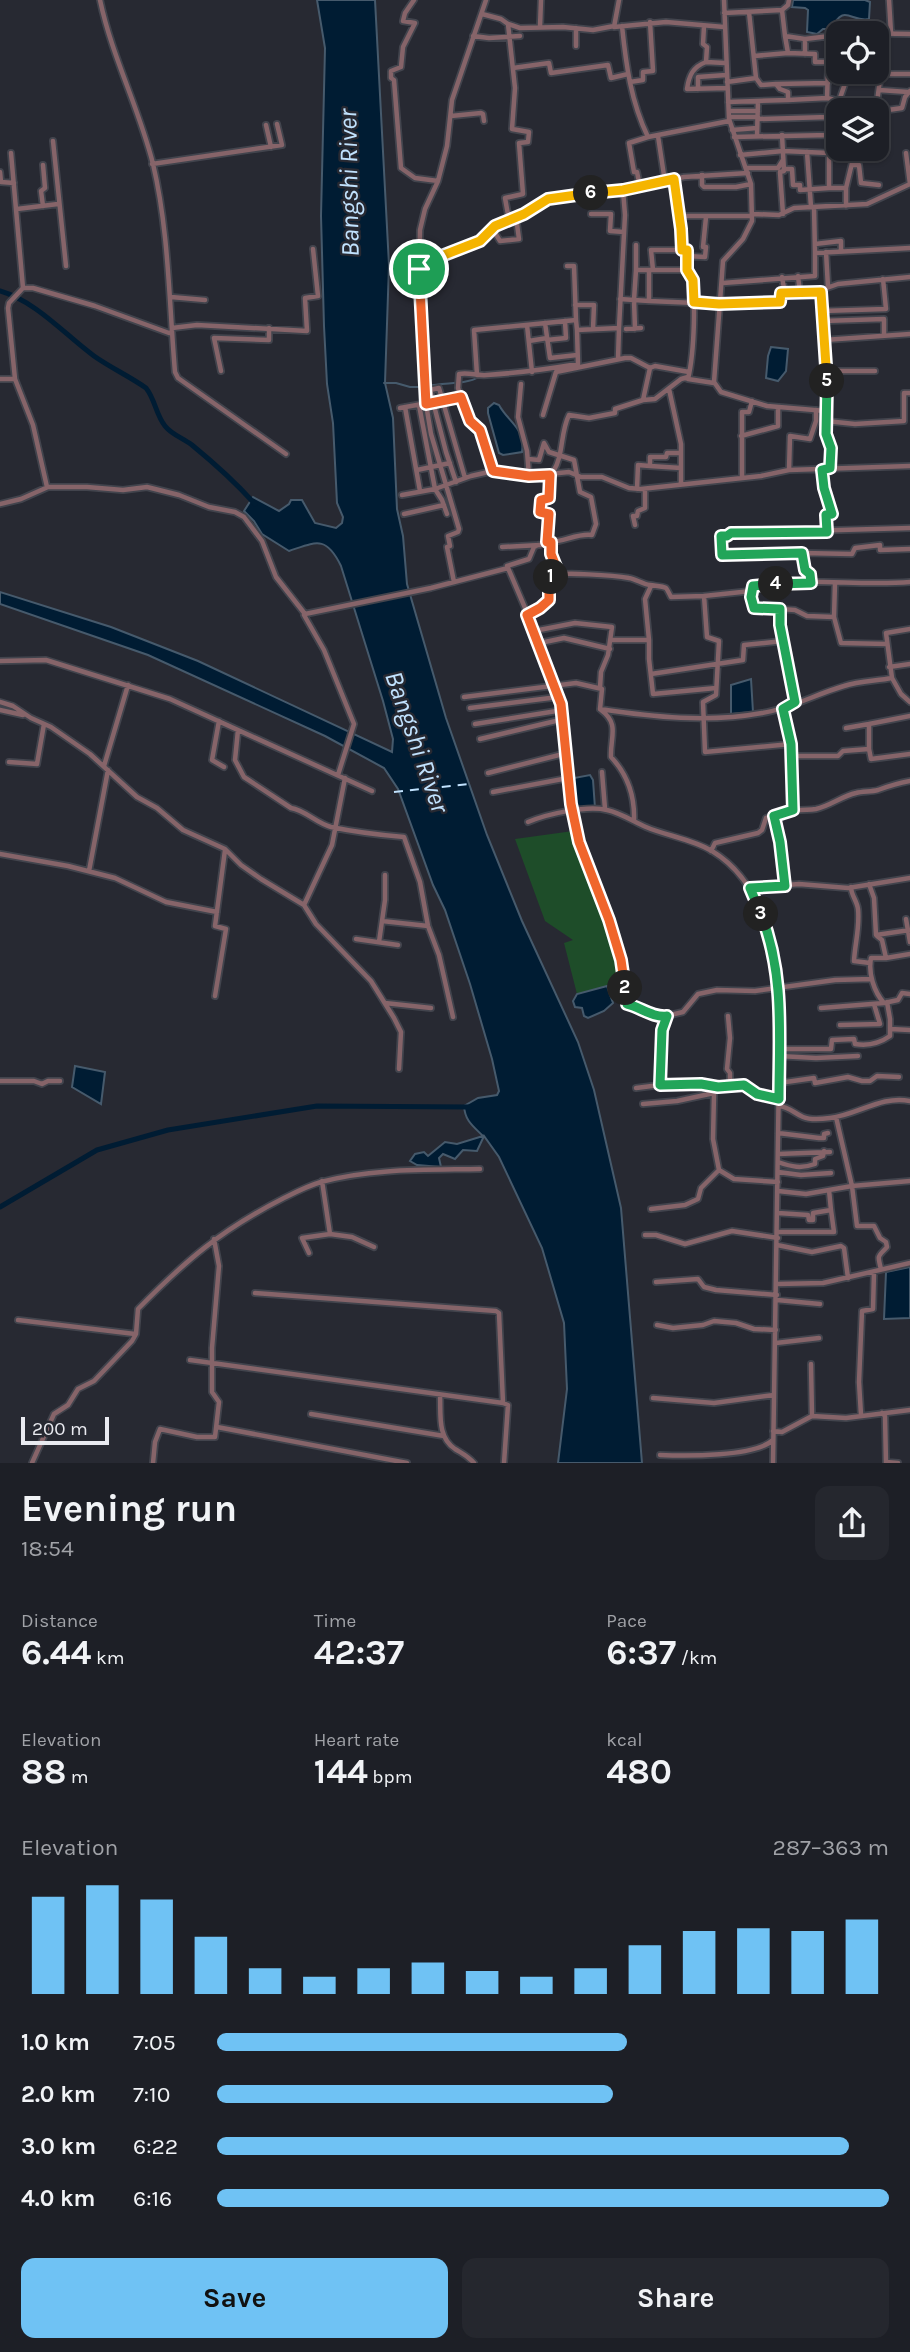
<!DOCTYPE html>
<meta charset="utf-8">
<style>
:root{--surface:#1d1f26;--page:#25272e;--text:#f1f3f6;--muted:#a0a2a7;--line:#3b3d43;--accent:#6fc2f4}
body{margin:0;font-family:Karla,sans-serif;background:var(--page);color:var(--text);height:100vh;display:flex;flex-direction:column;font-size:26px;white-space:nowrap}
*{box-sizing:border-box;margin:0}
p{font-size:23px;color:var(--muted)}
.icon{flex:none;width:38px;height:38px;fill:none;stroke:currentColor;stroke-width:2;stroke-linecap:round;stroke-linejoin:round}
.map{position:relative;height:1463px;overflow:hidden}
.side{display:flex;flex-direction:column;background:var(--surface);flex:1}
.side>*{flex:none}
.buttons{position:absolute;left:826px;top:21px;display:grid;gap:14px}
.buttons a{display:grid;place-items:center;width:63px;height:63px;border-radius:14px;background:var(--surface);box-shadow:0 2px 5px #0004,0 0 0 2px var(--line);font-size:35px}
.scale{position:absolute;left:21px;bottom:18px;width:88px;box-sizing:border-box;padding-left:7px;border:4px solid #e9eaf0;border-top:0;font-size:19px;line-height:24px;white-space:nowrap;color:#e9eaf0;-webkit-text-stroke:5px #272932;paint-order:stroke}
.pin{position:absolute;display:grid;place-items:center;width:60px;height:60px;color:#fff;margin:-30px;border:4px solid #fff;border-radius:50%;box-shadow:0 2px 7px #0007}
.km{position:absolute;width:35px;height:35px;margin:-18px;border-radius:50%;background:#222;color:#fff;font-size:19px;line-height:35px;text-align:center}
.round{display:grid;place-items:center;flex:none;width:74px;height:74px;border-radius:14px;background:var(--page)}
.headline{display:flex;align-items:center;justify-content:space-between;height:119px;padding:0 21px}
h1{font-size:38px;font-weight:700;line-height:52px}
.stats{display:grid;grid-template-columns:repeat(3,1fr);gap:10px;height:119px;padding:7px 21px}
.stats div{display:grid;align-content:center}
.stats b{font-size:35px;font-weight:700}
.stats small{font-size:19px;font-weight:400}
.stats p{font-size:19px}
.chart{height:196px;padding:14px 21px}
.chart p{display:flex;justify-content:space-between}
.chart svg{width:100%;height:126px;margin-top:7px;stroke:var(--accent);stroke-width:6}
.button{display:flex;gap:14px;margin-top:auto;padding:14px 21px}
.button a{flex:1;height:80px;border-radius:14px;background:var(--accent);color:#111;font-size:28px;font-weight:700;line-height:80px;text-align:center}
.button a+a{background:var(--page);color:var(--text)}
ul{padding:0 21px;list-style:none;font-size:23px}
li{display:grid;grid-template-columns:112px 84px 1fr;align-items:center;height:52px}
li i{height:18px;border-radius:9px;background:var(--accent)}
.map>svg:first-child{display:block}
</style>
<div class="map">
<svg width="910" height="1463" viewBox="0 0 910 1463">
<rect width="100%" height="100%" fill="#272932"/>
<path fill="#1e4d29" d="M573,831l35,100h3l3,15 9,26 -6,-3 3,23 -43,2 -13,-51 9,-3 -28,-19 -30,-82z"/>
<path fill="#001c33" stroke="#465a6c" stroke-width="2" d="M317,0h58l14,265 -4,118 8,35 4,91 6,27 4,48 39,134 41,117 35,86 56,121 16,48 27,118 21,255h-84l9,-74 -3,-66 -22,-75 -43,-91 -15,-21 -7,15 -14,-1 -8,9 -12,-5 -4,4 2,9 -24,-2 -7,-4 5,-7 9,-2 4,4 17,-14 12,2 26,-8c-10,-10 -18,-15 -19,-30l14,-8 19,-3 2,-4 -7,-32 -22,-75 -25,-74 -12,-25 -35,-96 -14,-21 -59,-32 -177,-81 -148,-51v-12l111,35 87,34 194,91 1,-13 -10,-38 -42,-135c-15,-31 -25,-24 -52,-15l-27,-17 -8,-13 -10,-10 9,-14 26,14 10,-7 2,-4h11l13,23 21,5 6,-5 1,-6 -6,-14 -4,-80 -6,-39 -3,-58 -3,-110 4,-168z
M793,0h72l5,2 -1,17c-17,4 -26,-17 -37,10h-9l-6,5 -10,-2 1,-22 -3,-2 -13,-1z
M771,347l17,2 -2,22 -8,10 -12,-3 2,-22z
M494,403l5,2c9,17 27,23 23,47l-19,3 -4,-2 -11,-40v-5z
M751,679l2,33 -22,2v-29z
M590,775l3,5 2,28 -18,1 -3,-9v-22z
M607,986l6,17 -9,8 -16,7 -4,-2 -2,-8 -7,-1 -2,-6 4,-7z
M75,1066l30,6 -4,32 -29,-17z
M910,1267v51l-26,1 2,-47z"/>
<g fill="none" stroke-linecap="round" stroke-linejoin="round">
<path stroke="#465a6c" stroke-width="2" d="M523,374l33,-4
M384,383h12l14,4h12
M428,386c17,-4 37,-1 51,-9"/>
<path stroke="#001c33" stroke-width="5" d="M0,291c37,11 64,43 94,65 17,12 35,20 52,32 9,11 10,27 19,38 7,9 18,12 27,19 22,18 44,38 63,59
M0,1207l97,-57 71,-20 149,-24 153,1"/>
<path stroke="#c1e2fe" stroke-width="2" stroke-dasharray="9 7" stroke-linecap="butt" d="M394,792l75,-8"/>
<defs>
<path id="minor" d="M100,0c12,57 39,108 53,164 16,67 16,139 22,208l3,6 108,76
M414,0l-9,13 -2,8 12,2 -12,24 -2,20 -10,4v7l3,2 7,88 14,10 23,3
M619,0l-5,27 52,-5 58,5
M724,0l5,119 22,65 1,37 -9,18 -20,22 -9,121 7,10 46,14 59,5
M889,0l2,33
M782,10l3,26 20,3 33,-4
M749,12l7,66
M724,13l58,-3 6,-5 1,-5
M482,14l19,5 7,5 12,4 43,-1 30,3 21,-4
M508,24l7,64 -3,41 17,3 -1,10 -9,1 4,51 -18,4 4,22
M622,26c4,39 9,76 26,111l-19,6 5,29h3l3,15
M704,26l-1,18 4,3 -1,15 19,1
M540,27l1,-27
M576,28v18
M855,33l55,1
M473,36l16,2 31,-2
M805,39v15
M829,43h9
M788,53l27,1v8h14
M754,56l34,-3 -3,-17
M706,62c-13,5 -17,13 -19,27l40,-1
M877,64h5l2,10h26
M513,68l36,-5 2,10 57,-8 3,13 17,-4
M630,82l13,-2v-8l10,-1 -3,-49
M727,82l29,-4 5,7 15,-1 4,5 8,3v8l39,-2 2,-56
M777,84l51,-1
M698,89v-12l28,-2
M879,90l29,2
M827,98l12,3v9
M839,101l10,-29
M728,102l60,-2
M876,110l6,-46
M729,111h29
M451,116l30,-3 2,1 1,7
M729,117h29
M828,117l10,1
M877,118l7,-1 4,-7 14,-2 3,-11 5,-6
M758,119l70,-2 1,18
M266,125l5,22
M732,130l25,-2
M782,135l2,36 -4,1 3,42
M658,136l7,46
M757,136l1,-35
M648,137l81,-16
M734,137l95,-2v53h17v18
M53,141l13,125
M807,152l4,55
M11,153l12,135
M829,154h14l10,5 -7,29
M740,155l43,-4 46,2
M152,164l130,-19 -5,-21
M852,165h7l2,18 18,2
M747,168h31l5,-8
M784,169h8l1,16h7v5l29,-2
M0,172l1,10 13,1
M702,175v10l2,2h32l15,-3
M43,206l-2,-15 4,-3 -2,-23
M814,207l1,46
M17,209l41,-5
M591,214h20l-1,17 14,1
M752,214l27,1 15,-7 73,-4 43,-20 -4,-31
M679,216h73
M492,228l8,13 19,-2 -3,-22
M815,244l26,-3v10
M636,245v25
M682,250h5v6l18,1 1,-10h-3l3,-30
M826,252l2,35
M567,266h7l2,54
M420,268l6,-6 25,-8 29,-13 15,-15 29,-12 24,-15 27,-5 48,-4 61,-13 64,-4
M653,270h34l1,-14
M687,270c12,18 6,88 1,109l26,4
M798,276l2,17
M782,277l3,17 36,-2
M723,283l92,-7v-23l95,-5
M171,297l34,3
M620,299l14,1 2,-30h17l-2,-20h31l-1,-21 -7,-50
M649,301l70,3 61,-2v-8h5
M575,305h19l-1,24
M822,311l64,-2 -3,-30
M823,321l61,-2v17
M545,323l5,35 27,-3
M527,325l5,47
M172,328l25,-3 110,6 -2,-33 13,-2 -5,-47
M619,328l6,-113 -2,-25
M626,329l15,-1
M635,329l-1,-29 15,1v-31
M547,340l19,-2 -1,-17
M824,340l86,-6
M529,341l18,-3
M650,368l5,-2 34,6
M221,371l-7,-33 55,2v-12
M827,371h48
M477,375l-3,-45 102,-10 1,10 42,-2 -1,31
M0,379h15
M521,384l-3,33 9,34 2,25
M669,389l12,55v40
M461,397l-3,-9 1,-14c10,-2 18,2 28,1 31,-2 61,-6 91,-11l-1,-34
M419,405l16,84 7,11 5,14
M405,407l15,84
M400,408l61,-11 9,24 10,9 13,41
M543,415l13,-43 69,-14h6l19,10 -7,32
M826,421l29,3 49,-3v-28h6
M741,436l37,-10v-19
M528,459l11,1 5,-17 5,9 25,8 6,32 11,5 5,27 -4,11c-13,-2 -27,6 -41,7v12l8,20
M650,466l31,2
M830,468l1,-20 -5,-14 1,-61 -6,-83 17,-6 72,-7
M417,470l33,-7
M789,470l1,-34 20,3 6,-18v-11
M822,470l2,18 8,26 -6,1v17
M553,472c11,-17 7,-39 16,-57l20,3 26,-5v-4l28,-9 12,-1 26,-20 7,-2
M742,478v-66h7l3,-11
M456,482l-10,-30 -16,-62 9,-2 26,90
M47,487l-14,-62 -18,-46 -7,-71 1,-5 14,-15h10l62,18 74,27 3,-1
M637,489l1,-24 12,1v-9h16l1,-4h14
M402,495l33,-6 36,-13 22,-5 36,5 40,-4 12,5h21l27,11 12,1 120,-13 28,-6 121,-4
M0,504l21,-5 27,-12h39l36,3 24,-3 32,8 30,12 26,5 9,5 18,24 14,36 29,37 126,-26 77,-20 32,75 21,61 5,30 5,70 8,38 42,118 6,44 35,13 21,-5 15,-18 19,-4 38,1 80,-11 37,-1
M404,514l40,-9
M635,525l-2,-9h4l1,-5 7,-3v-19
M547,542l2,-28 -9,-2 1,-12 8,-2 1,-23
M450,546l-2,-10 10,-4 1,-3 -28,-95 -5,-30 -7,-116 1,-58 5,-21 13,-28 9,-35 5,-46 34,-100
M447,547l7,35
M502,547l38,-2 6,-3
M802,553l50,1 3,-6 25,-3v5l30,-1
M507,566l22,-7 5,-12 4,-2
M811,583l-1,-9 -5,-4 -3,-17 -80,2 -1,-19h7l3,-3 179,-5
M835,583l-1,34 7,26 46,1
M704,596l47,-5
M781,609l14,1 12,6 27,1
M304,615l20,35 30,74 -16,51
M527,615l13,-7 9,-8v-20c1,-2 2,-3 3,-4 7,-5 65,0 77,2 7,1 13,6 21,7 4,1 12,1 16,3 1,1 5,9 5,9l33,-1 3,41 12,4 -3,54 -13,7 2,50 86,-8 1,12
M534,631l41,-8 37,4 -4,28 -7,17 -1,16
M610,640h39l-4,-41 6,-13
M649,640v19l4,35 63,-6
M540,643l24,-5 46,11
M0,661l46,-1 124,39 202,92
M889,667l21,-3
M651,674l92,-14 1,-15 39,-4
M892,678l-6,-45 24,-4
M464,697l112,-14 26,6 -2,20c53,8 108,14 162,4 28,-4 54,-19 82,-27 15,-5 32,-5 48,-8l9,16 9,8
M0,702l13,4 18,12 20,9 39,27 47,43 20,11 26,22 42,19 16,16 20,14 43,26 12,19 55,57 23,37 7,14 -2,37
M795,702l-15,-77 1,-16 -27,-1 -3,-11 2,-11c51,-9 105,0 157,-4
M470,708l88,-11
M783,709l8,35
M0,710l23,5
M601,710c19,14 9,27 10,47 17,18 24,38 23,64
M219,721l-7,39 12,7
M475,724l88,-14
M846,728l23,-4
M238,730l-3,30 9,17 47,31c14,2 25,15 40,19 24,5 49,8 73,10l16,45 8,44 11,29 14,62
M480,739l84,-20
M869,749l2,10 39,-5
M9,762l28,2 7,-40
M104,766l24,-81
M602,772l3,37
M488,773l79,-20
M493,792l75,-14
M793,810c7,0 16,0 23,-1 14,-3 26,-13 40,-16 7,-2 15,-1 22,-3 11,-4 21,-7 32,-9
M774,816l6,26 5,44
M528,822c19,-8 59,-17 79,-12 14,3 27,12 39,17 21,9 46,12 66,24 53,32 64,100 68,156l-7,456
M711,851l4,-8 43,-10 4,-3 4,-12 27,-8 -1,-54h46l5,-5 26,-2v-25l41,-8
M0,854l68,12 47,12 51,24 51,10
M89,871l19,-101
M869,884l5,14 2,37 34,-5
M851,887c0,8 6,14 7,22 2,18 -3,34 -4,52
M750,888l49,-4 49,4 62,-10
M304,905l28,-60 13,-67
M906,919l4,23
M382,921l46,5
M877,936l5,4 4,18 24,-4
M356,939l42,6
M379,942l6,-42v-25
M886,958h-15c-3,15 3,34 13,45l14,-3 4,-7 8,1
M854,961l16,2
M215,996l11,-67 -11,-3 10,-76
M385,1003l46,5
M821,1008l63,-5
M728,1016l2,22 -3,31 3,4v11
M840,1025l40,-1 -6,-20
M890,1029l20,1
M779,1049h52l1,-9 22,-1 1,5c12,2 25,-1 35,-8v-17l-3,-17
M779,1056l37,2 42,-2
M0,1081h34l8,3 6,-3h12
M779,1083l35,-5 1,5 33,-6 14,4h8l7,-5 22,1
M660,1085l41,-1 17,3 26,-2 13,9 22,5
M636,1088l24,-3 2,-55 5,-14
M714,1094l-1,45 6,31 15,9 44,3
M643,1104l34,-3 37,-8
M779,1106c10,1 15,7 24,11 7,3 20,2 27,1 28,-3 51,-23 80,-17
M836,1117l16,69 58,-5
M778,1133l41,5h5v-4l4,-1
M778,1154l52,-2
M778,1162c14,5 23,7 37,2v-5l8,-3 1,-5
M778,1172l23,3 30,-2
M322,1181l8,53 22,3 22,10
M778,1191l28,3 46,-8 5,40h17l6,12 6,4 1,5c-9,10 -10,7 -6,22
M651,1209l34,-4 13,-6 3,-11 18,-18
M778,1213l30,2 1,5h4v-7l18,-3 -2,-20
M778,1232h56l-3,-22
M645,1235h11l29,9 47,-13 46,7
M777,1245l35,7 29,-6 3,2 4,30
M309,1253l-7,-15 28,-4
M656,1282l42,-3 6,8 12,3 61,5
M777,1284l46,-1 87,-20
M255,1293l241,18 3,2 4,90
M777,1300l43,4
M18,1320l117,14
M657,1325l16,3 30,-3 11,-4 22,2 18,6 22,1
M776,1343l43,-5
M190,1360l313,43 5,2 -4,58
M811,1364l1,52
M440,1395c1,19 -3,42 15,54 8,5 13,7 19,14
M653,1398l61,5 60,-8
M882,1413l3,3 1,47
M311,1414l133,22
M861,1415l-2,-33 3,-71 11,-2 1,-37
M217,1427l190,36
M773,1431l9,1 30,-16 34,2 64,-8
M660,1455c25,1 95,2 113,-15
M886,1462l12,1
M32,1463l22,-49 14,-9 10,-16 16,-8 38,-40 4,-7 2,-25c47,-48 83,-79 144,-110 12,-6 25,-13 39,-17 51,-14 107,-12 159,-13
M153,1463l2,-21 5,-13 37,8h18l4,-35 -7,-10v-44l7,-82 -5,-27"/>
</defs>
<use href="#minor" stroke="#42444d" stroke-width="8"/>
<use href="#minor" stroke="#866469" stroke-width="4.5"/>
</g>
<g fill="none" stroke-linecap="round" stroke-linejoin="round">
<defs>
<path id="split-1" d="M419,269l7,135 35,-7 9,24 10,9 13,41 36,5 21,-1 -1,23 -8,2 -1,12 9,2 -2,28h4v12l8,20 -8,3"/>
<path id="split-2" d="M551,577l-2,3v20l-9,8 -13,7 34,89 10,100 8,38 30,78 12,40 4,28"/>
<path id="split-3" d="M625,988l2,16c13,3 26,14 40,12l-5,14 -2,55 41,-1 17,3 26,-2 13,9 22,5c0,-63 6,-124 -18,-185"/>
<path id="split-4" d="M761,914l-11,-26 35,-2 -5,-44 -6,-26 19,-6 -2,-66 -8,-35 12,-7 -15,-77v-16l-26,-1 -3,-11 2,-11 23,-2"/>
<path id="split-5" d="M776,584l35,-1 -1,-9 -5,-4 -3,-17 -80,2 -1,-19h6l4,-3 96,-1 -1,-17 6,-1 -8,-26 -2,-18 8,-2 1,-20 -5,-14 1,-53"/>
<path id="split-6" d="M591,193l32,-3 51,-11 7,50 1,21h5v20l6,10 1,22 25,2 61,-2 1,-9 40,-1 6,89"/>
<path id="split-7" d="M419,269l7,-7 54,-21 15,-15 29,-12 24,-15 43,-6"/>
</defs>
<use href="#split-1" stroke="#fff" stroke-width="14"/>
<use href="#split-2" stroke="#fff" stroke-width="14"/>
<use href="#split-3" stroke="#fff" stroke-width="14"/>
<use href="#split-4" stroke="#fff" stroke-width="14"/>
<use href="#split-5" stroke="#fff" stroke-width="14"/>
<use href="#split-6" stroke="#fff" stroke-width="14"/>
<use href="#split-7" stroke="#fff" stroke-width="14"/>
<use href="#split-1" stroke="#f0652b" stroke-width="9"/>
<use href="#split-2" stroke="#f0652b" stroke-width="9"/>
<use href="#split-3" stroke="#22a559" stroke-width="9"/>
<use href="#split-4" stroke="#22a559" stroke-width="9"/>
<use href="#split-5" stroke="#22a559" stroke-width="9"/>
<use href="#split-6" stroke="#f5b400" stroke-width="9"/>
<use href="#split-7" stroke="#f5b400" stroke-width="9"/>
</g>
<g text-anchor="middle" dominant-baseline="central" stroke-width="5" stroke-linejoin="round" paint-order="stroke">
<g font-size="26" font-style="italic" fill="#c1e2fe" stroke="#272932">
<text transform="translate(349 183) rotate(-91)">Bangshi River</text>
<text transform="translate(417 742) rotate(71)">Bangshi River</text>
</g>
</g>
</svg>
<div class="buttons">
<a><svg class="icon" aria-label="locate" viewBox="0 0 24 24"><circle cx="12" cy="12" r="6"/><path d="M12 2v4M12 18v4M2 12h4M18 12h4"/></svg></a>
<a><svg class="icon" aria-label="layers" viewBox="0 0 24 24"><path d="M12 4l9 5-9 5-9-5zM3 14l9 5 9-5"/></svg></a>
</div>
<div class="scale">200 m</div>
<div class="pin" style="left:419px;top:269px;background:#1e9e55"><svg class="icon" aria-label="arrive" viewBox="0 0 24 24"><path d="M6 21V4h12l-3 4 3 4H6"/></svg></div>
<b class="km" style="left:551px;top:577px">1</b>
<b class="km" style="left:625px;top:988px">2</b>
<b class="km" style="left:761px;top:914px">3</b>
<b class="km" style="left:776px;top:584px">4</b>
<b class="km" style="left:827px;top:381px">5</b>
<b class="km" style="left:591px;top:193px">6</b>
</div>
<section class="side">
<div class="headline"><div><h1>Evening run</h1><p>18:54</p></div><a class="round"><svg class="icon" aria-label="share" viewBox="0 0 24 24"><path d="M12 15V3M7 8l5-5 5 5M5 13v7h14v-7"/></svg></a></div>
<div class="stats">
<div><p>Distance</p><b>6.44<small> km</small></b></div>
<div><p>Time</p><b>42:37</b></div>
<div><p>Pace</p><b>6:37<small> /km</small></b></div>
</div>
<div class="stats">
<div><p>Elevation</p><b>88<small> m</small></b></div>
<div><p>Heart rate</p><b>144<small> bpm</small></b></div>
<div><p>kcal</p><b>480</b></div>
</div>
<div class="chart"><p><span>Elevation</span>287–363 m</p>
<svg viewBox="0 0 160 44" preserveAspectRatio="none"><path d="M5 44V10M15 44V6M25 44V11M35 44V24M45 44V35M55 44V38M65 44V35M75 44V33M85 44V36M95 44V38M105 44V35M115 44V27M125 44V22M135 44V21M145 44V22M155 44V18"/></svg>
</div>
<ul>
<li><b>1.0 km</b>7:05<i style="width:61%"></i></li>
<li><b>2.0 km</b>7:10<i style="width:59%"></i></li>
<li><b>3.0 km</b>6:22<i style="width:94%"></i></li>
<li><b>4.0 km</b>6:16<i style="width:100%"></i></li>
</ul>
<div class="button"><a>Save</a><a>Share</a></div>
</section>
